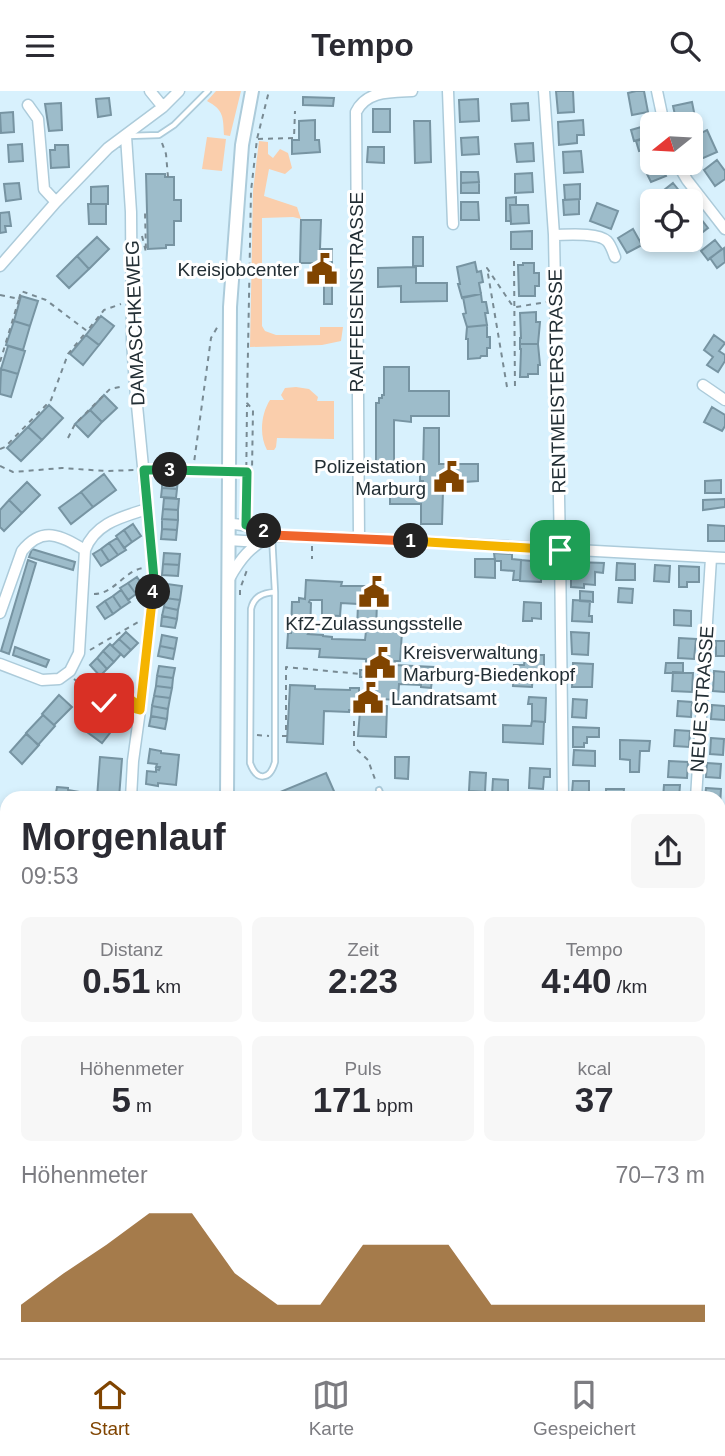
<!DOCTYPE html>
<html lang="de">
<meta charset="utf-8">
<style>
:root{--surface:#fff;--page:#f7f7f7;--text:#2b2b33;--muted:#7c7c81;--line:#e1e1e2;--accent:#804400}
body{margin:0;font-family:Arial,sans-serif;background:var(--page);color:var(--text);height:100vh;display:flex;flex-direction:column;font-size:26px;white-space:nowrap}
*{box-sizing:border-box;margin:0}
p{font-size:23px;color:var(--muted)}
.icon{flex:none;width:38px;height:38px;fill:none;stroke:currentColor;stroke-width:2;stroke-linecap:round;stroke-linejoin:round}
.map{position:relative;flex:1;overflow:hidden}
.panel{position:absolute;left:0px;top:700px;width:726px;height:567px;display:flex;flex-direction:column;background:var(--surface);border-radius:21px 21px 0 0;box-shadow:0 4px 10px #0003}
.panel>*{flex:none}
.needle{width:46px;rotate:252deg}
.buttons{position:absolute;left:640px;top:21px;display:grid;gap:14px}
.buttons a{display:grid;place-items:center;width:63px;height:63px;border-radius:10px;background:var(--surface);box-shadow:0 4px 10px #0003;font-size:35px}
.pin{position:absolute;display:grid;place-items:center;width:60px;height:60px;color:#fff;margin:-30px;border-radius:14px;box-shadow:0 4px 10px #0006}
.km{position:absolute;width:35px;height:35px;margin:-18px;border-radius:50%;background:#222;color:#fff;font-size:19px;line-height:35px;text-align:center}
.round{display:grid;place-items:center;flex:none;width:74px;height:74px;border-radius:10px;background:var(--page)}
.overview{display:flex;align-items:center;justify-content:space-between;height:119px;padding:0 21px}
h1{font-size:38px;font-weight:700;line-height:52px}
.stats{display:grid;grid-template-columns:repeat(3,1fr);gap:10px;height:119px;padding:7px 21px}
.stats div{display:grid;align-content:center;border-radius:10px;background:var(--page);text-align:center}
.stats b{font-size:35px;font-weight:700}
.stats small{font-size:19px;font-weight:400}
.stats p{font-size:19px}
.chart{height:196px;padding:14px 21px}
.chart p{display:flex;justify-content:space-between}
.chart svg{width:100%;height:126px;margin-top:7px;fill:var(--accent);opacity:.7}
header{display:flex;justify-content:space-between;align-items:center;height:91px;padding:0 21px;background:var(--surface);font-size:32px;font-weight:700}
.dock{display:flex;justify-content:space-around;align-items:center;height:98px;border-top:2px solid var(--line);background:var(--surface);font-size:19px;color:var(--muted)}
.dock a{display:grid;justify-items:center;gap:4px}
.dock .current{color:var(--accent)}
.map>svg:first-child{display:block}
</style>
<header><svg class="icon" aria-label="menu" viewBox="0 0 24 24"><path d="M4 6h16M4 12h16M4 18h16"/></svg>Tempo<svg class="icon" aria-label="search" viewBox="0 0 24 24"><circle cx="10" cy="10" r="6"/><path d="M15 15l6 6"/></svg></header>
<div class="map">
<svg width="725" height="1267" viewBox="0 0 725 1267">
<rect width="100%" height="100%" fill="#d8f1fd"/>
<path fill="#c4e3f2" d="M723,995l2,3v269h-441l-2,-7h437v-264z
M7,1209v51h222l3,7h-232v-57z"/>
<path fill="#faceac" d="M216,0h25l-11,45 -6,-1c-1,-18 0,-25 -17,-34z
M207,46l19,2 -4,32 -20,-2z
M259,50l9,1v12l5,4 7,-9 8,4 4,15 -7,6 -16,-5 -5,27 33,11 4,12 -8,-2 -31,1v108l3,5 11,4h44v-8h23l-2,14 -19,4 -72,2 3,-156z
M296,296l13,2 9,8 -1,4h17v38l-57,-1 -1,9 -2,3h-7c-8,-15 -6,-36 3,-50h14l-3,-5 4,-7z"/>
<path fill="#9dbcca" stroke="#7794a2" stroke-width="2" fill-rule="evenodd" d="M556,0h17l1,21 -16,1z
M636,0h8l4,21 -16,3 -4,-22z
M303,6l31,1 -1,8 -30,-1z
M109,7l2,17 -13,2 -2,-18z
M478,8l1,22 -19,1 -1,-22z
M692,11l4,20 -19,2 -4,-18z
M61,12l1,27 -13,1 -4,-27z
M528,12l1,17 -17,1 -1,-17z
M373,18h17v23h-17z
M13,21l1,20 -13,1 -1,-20z
M315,29v20h4l1,12 -28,2v-14h7v-19z
M583,29l1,15h-7v8l-18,2 -1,-23z
M414,30h16l1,41 -16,1z
M648,34l3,11 -17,5 -3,-11z
M707,39l10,22 -16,7 -7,-15 -2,1 -1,-1v-6z
M653,45v12l-14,3 -3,-10z
M478,46l1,17 -17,1 -1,-17z
M533,52l1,18 -17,1 -2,-18z
M22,53l1,17 -14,1 -1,-17z
M55,54h13l1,22 -18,1 -1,-18h5z
M368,56h16v16l-17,-1z
M581,60l2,21 -19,1 -1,-21z
M717,69l8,11v8l-10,7 -11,-16z
M661,74l5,11 -15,6 -5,-10z
M461,81h17l1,10 -18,1z
M532,82l1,19 -18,1v-19z
M146,83h19v3h9v23h7v21h-7v24h-8v3l-18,1z
M479,91v11h-18v-10z
M19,92l2,16 -15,2 -2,-17z
M673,92l12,15 -5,3h-16l-5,-7z
M580,93v15l-15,1 -1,-15z
M108,95v18h-17v-17z
M516,106v8h-6l1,16h-5v-23z
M579,108v15l-15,1 -1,-15z
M461,111h17l1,18h-18z
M597,112l21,8 -7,18 -21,-8z
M88,113h18v20h-17z
M510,114h18l1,18 -18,1z
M9,121l2,14h-6l1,6 -6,1v-20z
M701,128l7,9 -14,11 -3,-3v-10z
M301,129h20l-1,29h12v55h-8v-20h-12v-21h-12z
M633,138l9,16 -15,8 -9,-15z
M532,140v18h-21v-17z
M97,146l12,12 -20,20 -12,-13z
M413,146h10v29h-10z
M715,149l7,9 -14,11 -7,-9z
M724,157l1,14 -8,6 -7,-10z
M77,165l12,13 -20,19 -12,-12z
M475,171l2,10 4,-1 2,11 -4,1 2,11 -19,4 -4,-14h2l-3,-17z
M523,172h11v10h5v13h-4v10h-16l-1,-31h5z
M416,176v16h31v18l-46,1v-16l-23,1v-19z
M481,203l1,8h4l2,11h-3l2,12 -20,2 -4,-13 3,-1 -3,-16z
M21,205l17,5 -8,25 -16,-5z
M536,221v10h4l-2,22h-18v-6h1l-1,-25z
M101,225l13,10 -15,19 -13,-10z
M14,230l16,5 -7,24 -17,-5z
M487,234v12h3v11h-3v8h-6l-1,2 -12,1v-20h-2l1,-12z
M86,244l13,10 -16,20 -13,-11z
M714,244l11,8 -6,8 6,4v6l-7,11 -11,-7 6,-8 -9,-7z
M520,253h18l2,21h-2v9h-10v3h-8l1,-28h-1z
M8,255l17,5 -7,23 -17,-5z
M384,276h25v24h40v25h-38v6l-17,-2v44h-18v-61h3v-5h3v-3h2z
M1,278l17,5 -7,23 -11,-3z
M104,304l13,13 -15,14 -12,-12z
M49,314l14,13 -21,22 -14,-13z
M712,316l13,8v11l-3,5 -18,-9z
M90,319l12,12 -14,15 -13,-13z
M28,336l14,13 -21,21 -14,-13z
M424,337h15v36h39v17l-14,1v9h-21l-1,33h-21v-20h-31v-20h33v-3h-3v-8h3z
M104,383l12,16 -23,17 -12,-15z
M162,387l16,1 -1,10 -15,-1z
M721,389v13h-16v-12z
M27,391l13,13 -18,18 -13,-13z
M162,397l15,1 -1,9 -15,-1z
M81,401l12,15 -22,17 -12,-16z
M164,407l15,1 -1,11 -15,-1z
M725,408v8l-22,3v-10z
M9,409l13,13 -18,18 -4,-4v-17z
M163,418l15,1v10l-16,-1z
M162,428l16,1 -1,10 -15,-1z
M133,433l8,12 -9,6 -8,-12z
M708,434l17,1v15h-17z
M162,438l15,1 -1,10 -15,-1z
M124,439l8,12 -8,6 -8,-12z
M117,447l9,12 -8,5 -9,-12z
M109,452l9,12 -9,6 -8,-12z
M32,458l43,13 -2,8 -44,-13z
M101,458l8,12 -8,5 -8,-12z
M164,462l16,1 -1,11 -16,-1z
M494,462l18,1v5l9,1 -1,20h-7l1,-9 -13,-1v-9h-6z
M475,468h20v19l-20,-1z
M28,469l8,3 -27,91 -8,-3z
M521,469l21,2 -1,20 -21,-1z
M575,471l29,1 -1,10 -8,-1v13l-11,-1v4l-13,-1v-10h3z
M617,472l18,1v16h-19z
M163,473l16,1 -1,11 -16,-1z
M655,474l15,1 -1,16 -15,-1z
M679,475l20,1v15h-12v5h-8z
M137,486l8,12 -9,5 -8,-11z
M306,489l36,2 -1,4h25v2h13v14h-2l-1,29 26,1 -2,29h-5v4l39,2 -3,21 -10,-1v-2l-22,-1 -1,16 -18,-1v6l7,1 -1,31 -28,-1 2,-25 -11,-1v2l-25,-1 -1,33 -36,-2 3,-57 25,1v3l35,1v-2h9v5l9,1 1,-7h-4l1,-10h-6v-7h6v-11l-47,-2 1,-8 -33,-1 1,-15h3l1,-31h7v-4l6,1zM310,509h12v15l18,1 1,-13 17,1 -1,26 9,1 -1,9 -33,-1v-2l-9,-1v-1l-15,-1 2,-3 1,-28 -2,-1z
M128,492l8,11 -8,6 -8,-12z
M167,493l15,2 -2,14 -15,-2z
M619,497l14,1 -1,14 -14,-1z
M121,499l9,12 -9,6 -8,-12z
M580,500l13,1v10l-13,-1z
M113,505l8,12 -8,6 -8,-13z
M165,507l15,2 -2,10 -14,-3z
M573,509l17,1 -1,15h3v6l-20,-1z
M105,510l8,13 -8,5 -8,-12z
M524,511l17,1v16l-9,-1v3h-9z
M164,516l14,3 -1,9 -15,-3z
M674,519l17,1v15l-17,-1z
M162,525l15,3 -2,9 -14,-2z
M126,541l12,11 -7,7 -12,-11z
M571,541l18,1 -1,22 -16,-1z
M162,544l15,3 -2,11 -15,-3z
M679,547l17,1 -2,20 -16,-1z
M119,548l12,11 -7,7 -12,-11z
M716,550h9v15h-9z
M110,553l11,10 -7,8 -11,-11z
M160,555l15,3 -2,10 -15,-3z
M15,556l34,13 -3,7 -33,-12z
M103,560l11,11 -7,7 -10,-11z
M525,564h19v17l-11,-1 -1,16 -19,-1 1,-21h10z
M97,567l10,11 -7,7 -10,-11z
M573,572l20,1 -1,23h-20z
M666,572h17v10h-18z
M159,575l16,2 -2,10 -16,-2z
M714,580l11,1v20l-12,-1z
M673,581l20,1 -1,19 -20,-1z
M157,585l16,2 -1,10 -16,-2z
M156,595l16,2 -2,10 -16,-2z
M117,602l15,11 -15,20 -15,-11z
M59,604l13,12 -18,18 -12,-11z
M154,605l16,2 -2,11 -16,-3z
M529,606l17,1 -1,24 -13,-1v-17h-4z
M573,608l14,1 -1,18 -14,-1z
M678,610l14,1 -1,15 -14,-1z
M712,614l13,1v14l-14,-1z
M152,615l16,3 -1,10 -16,-3z
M102,622l15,11 -15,19 -15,-11z
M43,624l12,11 -17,19 -12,-12z
M151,625l16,3 -2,10 -16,-3z
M532,630l12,1 -1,22 -40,-2v-17l28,1z
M573,636l26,1v9h-12v6h-3v4h-11z
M675,639l15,1 -1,16 -15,-1z
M26,643l13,11 -17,19 -12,-12z
M711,647l13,1 -1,16 -13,-1z
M620,649l30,1 -1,10h-9l-1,21h-9v-12l-10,-1z
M150,658l11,2v2l18,2 -3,30 -18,-2v3l-12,-2 1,-13 9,1v-3l3,1 1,-3h-4l1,-3 -9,-1z
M574,659l21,1v15l-22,-1z
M100,666l22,2 -3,39h-22z
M395,666h14l-1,22 -13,-1z
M669,670l19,1 -1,16 -19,-1z
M707,672l14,1 -1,14 -14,-1z
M530,677l20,1v8h-6l-1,12 -14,-1z
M470,681l16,1 -1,19 -16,-1z
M326,682l11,25h-68l-1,-1z
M493,688l15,1v16l-16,-1z
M573,690h16v17h-16v-5h-1z
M664,694h16l-1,13h-16z
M57,696l11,1v2l18,3v5h-31z
M706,697l15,1 -1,17 -1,-8h-14z
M606,698h18l-1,9h-17z
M7,742v27l-4,5 -3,-2v-22z
M725,852v34l-3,1 -3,-9v-23z
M725,1085v52l-6,3v-53z
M0,1129l7,2v12l-2,-1 -4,14h-1z
M76,1260h32l2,5 -6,2h-25z
M167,1260h47l2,7h-47z
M322,1260h32l2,7h-32z
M625,1260h21l2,7h-22z"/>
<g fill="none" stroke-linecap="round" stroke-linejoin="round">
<defs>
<path id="lane" d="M128,45l31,-1 15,-10 34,-34
M272,445l3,56v170c-5,18 -18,20 -25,1l1,-154c3,-13 12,-16 24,-17
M379,699l3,8
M222,1260l3,7
M139,1267l22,-7"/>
<path id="street" d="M150,0l13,16
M448,0l5,133
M544,0l10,144 6,315 3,248
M657,0l7,33
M28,14l10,14 6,70 12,13
M126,45l5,76 1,129 3,44 19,194 -14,131 -7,51 -2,37
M677,72l10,17 38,49
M554,144c13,0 43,-3 53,6 4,4 6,11 8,16
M0,175l56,-64 52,-54 55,-41 16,-16
M703,294l22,15
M228,433c16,0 30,3 44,12l87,2 366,20
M359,447l-3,-426c10,-21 33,-20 56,-21
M228,449l31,2
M229,488c11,-20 22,-34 43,-43
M0,522l22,-62c21,-26 39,-15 63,-1
M0,573l42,16 17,-1 11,-8 9,-18 6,-103c10,-27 37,-33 62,-41
M696,707l15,-240
M719,724l6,1
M719,797l6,15
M0,927l7,-12
M0,1092l7,-1"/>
<path id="secondary" d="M227,707l3,-491 12,-162 10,-54
M719,907l6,-3
M0,1194l7,-1
M719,1201l6,-1
M253,1260l2,7"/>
</defs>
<use href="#lane" stroke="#accbda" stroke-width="8"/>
<use href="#street" stroke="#accbda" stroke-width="13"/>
<use href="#secondary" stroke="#accbda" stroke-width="16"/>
<path stroke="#788a93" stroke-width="2" stroke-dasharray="5 5" stroke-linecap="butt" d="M258,48l36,-1 1,-27
M162,52l4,11 2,23
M142,145l4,16 -1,-41h2
M514,170l1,130
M0,204l19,4 -19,63
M19,208l2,-8 25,9 41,31 17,-21 17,-6
M507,296l-20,-119 25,37 4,2 31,-5
M68,347l7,-14 35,-35 14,-3
M0,358l5,-2 46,-47 17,-46 19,-23
M0,375l13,6 49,-4 44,3 28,-1
M153,379h45
M193,379l18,-132 7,-12
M246,406l1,-92
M245,423l1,-14 4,-5 2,-24 1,-61 -6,-7 4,-212 6,-52 12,-48
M312,455v13
M94,503c20,0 30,-23 49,-26
M240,504v-6l7,-19
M90,559l50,-29
M74,588l30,24 10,-11h7l11,8
M354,630v26l14,13 8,22
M84,639l19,-26
M257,644l12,1
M282,645h4v-69l74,7
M0,1066l7,-38
M240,1260l2,7"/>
<use href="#lane" stroke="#fff" stroke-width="4.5"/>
<use href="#street" stroke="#fff" stroke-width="10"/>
<use href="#secondary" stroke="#fff" stroke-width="12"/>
<path stroke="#788a93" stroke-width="2" stroke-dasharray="5 5" stroke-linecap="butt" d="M198,379l49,2"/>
</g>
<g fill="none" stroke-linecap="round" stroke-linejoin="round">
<defs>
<path id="split-1" d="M411,450l149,9"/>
<path id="split-2" d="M264,440l8,4 139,6"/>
<path id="split-3" d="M170,379l77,2 -1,53 18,6"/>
<path id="split-4" d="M153,501l1,-13 -10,-109h26"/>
<path id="split-5" d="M104,612l10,-11h7l13,10 2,7 4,1 13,-118"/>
</defs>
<use href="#split-1" stroke="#fff" stroke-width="14"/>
<use href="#split-2" stroke="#fff" stroke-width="14"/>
<use href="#split-3" stroke="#fff" stroke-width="14"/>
<use href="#split-4" stroke="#fff" stroke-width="14"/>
<use href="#split-5" stroke="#fff" stroke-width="14"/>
<use href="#split-1" stroke="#f5b400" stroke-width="9"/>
<use href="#split-2" stroke="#f0652b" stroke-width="9"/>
<use href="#split-3" stroke="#22a559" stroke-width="9"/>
<use href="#split-4" stroke="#22a559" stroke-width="9"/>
<use href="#split-5" stroke="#f5b400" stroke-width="9"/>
</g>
<defs>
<symbol id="civic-bare" viewBox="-9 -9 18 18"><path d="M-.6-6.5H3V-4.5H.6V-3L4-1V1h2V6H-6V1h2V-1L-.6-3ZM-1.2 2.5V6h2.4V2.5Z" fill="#804400" stroke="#fff" stroke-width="2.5" paint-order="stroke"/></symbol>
</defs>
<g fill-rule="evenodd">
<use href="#civic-bare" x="300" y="156" width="44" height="44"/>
<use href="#civic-bare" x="427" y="364" width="44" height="44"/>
<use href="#civic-bare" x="352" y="479" width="44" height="44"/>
<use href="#civic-bare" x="358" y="550" width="44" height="44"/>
<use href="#civic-bare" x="346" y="585" width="44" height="44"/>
</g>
<g text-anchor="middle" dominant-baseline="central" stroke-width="6" stroke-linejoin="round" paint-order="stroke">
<g font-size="19" fill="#222e34" stroke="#fff" text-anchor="end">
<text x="299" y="178">Kreisjobcenter</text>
<text x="426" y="375">Polizeistation<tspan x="426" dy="22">Marburg</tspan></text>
<text x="374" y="532" text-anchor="middle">KfZ-Zulassungsstelle</text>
<text x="403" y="561" text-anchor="start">Kreisverwaltung<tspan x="403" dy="22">Marburg-Biedenkopf</tspan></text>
<text x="391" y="607" text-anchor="start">Landratsamt</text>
</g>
<g font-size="19" fill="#222e34" stroke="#fff">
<text transform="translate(356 201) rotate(-90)">RAIFFEISENSTRASSE</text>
<text transform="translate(135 232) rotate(-92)">DAMASCHKEWEG</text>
<text transform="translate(557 290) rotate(-91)">RENTMEISTERSTRASSE</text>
<text transform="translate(702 608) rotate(-86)">NEUE STRASSE</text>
</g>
</g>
</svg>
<div class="buttons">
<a><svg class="needle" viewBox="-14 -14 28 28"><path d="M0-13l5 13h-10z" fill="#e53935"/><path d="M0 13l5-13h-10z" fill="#7c7c81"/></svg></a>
<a><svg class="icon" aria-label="locate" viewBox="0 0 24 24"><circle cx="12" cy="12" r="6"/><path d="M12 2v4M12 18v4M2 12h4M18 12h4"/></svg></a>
</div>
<div class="pin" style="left:560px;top:459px;background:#1e9e55"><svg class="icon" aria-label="arrive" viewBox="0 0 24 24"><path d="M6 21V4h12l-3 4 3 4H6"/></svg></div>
<div class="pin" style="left:104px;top:612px;background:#d93025"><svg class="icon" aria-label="check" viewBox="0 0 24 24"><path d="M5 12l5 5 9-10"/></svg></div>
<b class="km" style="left:411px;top:450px">1</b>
<b class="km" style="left:264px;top:440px">2</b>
<b class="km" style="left:170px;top:379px">3</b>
<b class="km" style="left:153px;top:501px">4</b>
<section class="panel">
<div class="overview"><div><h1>Morgenlauf</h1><p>09:53</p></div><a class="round"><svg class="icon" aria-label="share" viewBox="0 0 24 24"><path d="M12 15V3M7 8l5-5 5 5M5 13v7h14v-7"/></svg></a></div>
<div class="stats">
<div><p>Distanz</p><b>0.51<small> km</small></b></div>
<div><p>Zeit</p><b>2:23</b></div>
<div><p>Tempo</p><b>4:40<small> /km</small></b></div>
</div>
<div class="stats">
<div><p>Höhenmeter</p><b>5<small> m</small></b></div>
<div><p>Puls</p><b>171<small> bpm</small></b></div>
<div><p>kcal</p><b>37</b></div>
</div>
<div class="chart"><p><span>Höhenmeter</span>70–73 m</p>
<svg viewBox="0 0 160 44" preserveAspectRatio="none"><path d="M0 44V38L10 27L20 17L30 6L40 6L50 27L60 38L70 38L80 17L90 17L100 17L110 38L120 38L130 38L140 38L150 38L160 38V44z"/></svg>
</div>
</section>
</div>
<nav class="dock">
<a class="current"><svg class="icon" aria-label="home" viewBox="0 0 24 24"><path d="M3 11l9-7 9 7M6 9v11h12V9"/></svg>Start</a>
<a><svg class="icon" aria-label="map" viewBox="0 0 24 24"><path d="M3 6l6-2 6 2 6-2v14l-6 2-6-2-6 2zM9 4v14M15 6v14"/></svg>Karte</a>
<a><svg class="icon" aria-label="saved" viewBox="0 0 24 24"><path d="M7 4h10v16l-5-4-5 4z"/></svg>Gespeichert</a>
</nav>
